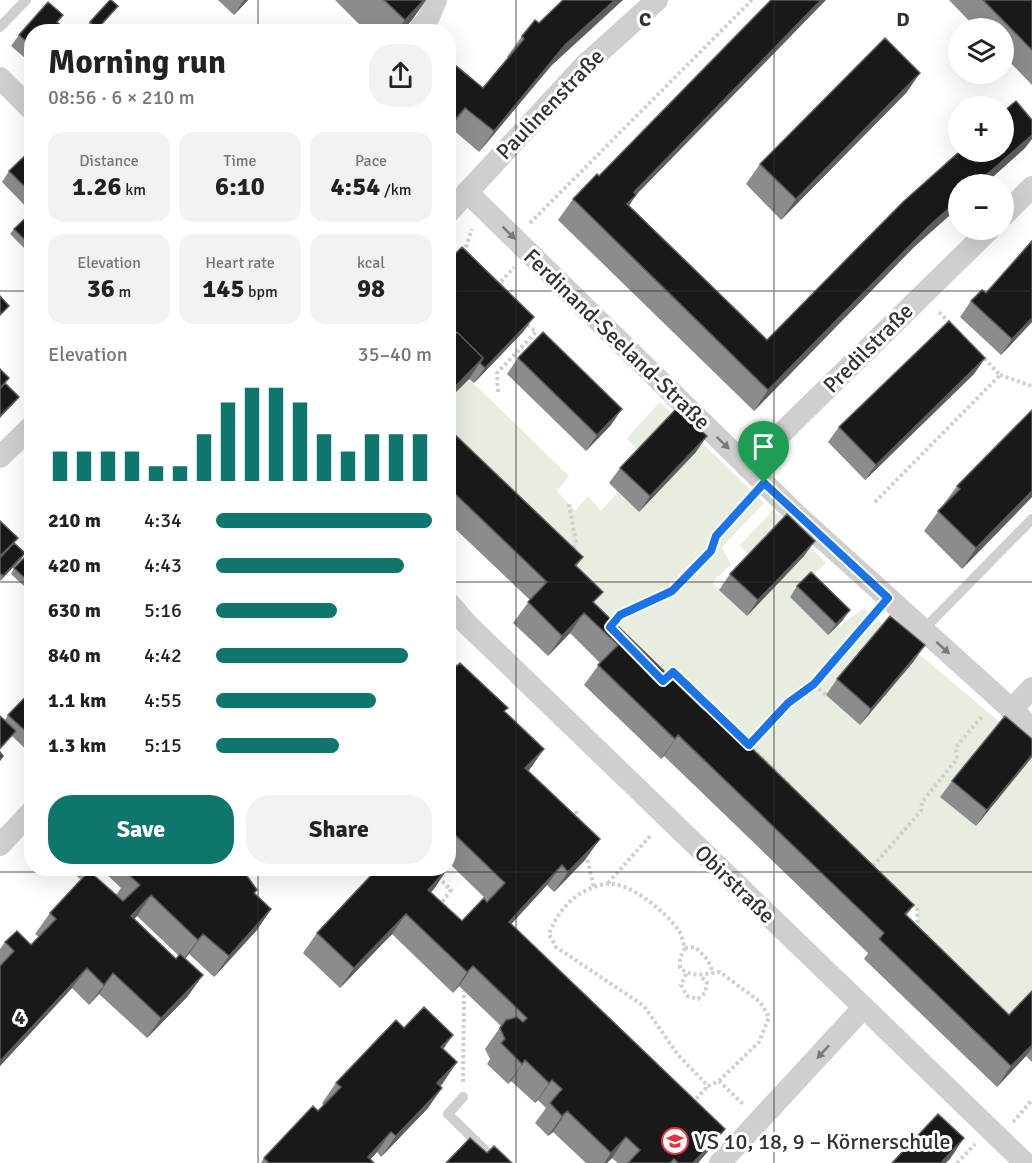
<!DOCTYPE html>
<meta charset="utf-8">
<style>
:root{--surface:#fff;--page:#f2f2f2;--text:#222;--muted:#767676;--accent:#0f766e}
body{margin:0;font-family:Signika,sans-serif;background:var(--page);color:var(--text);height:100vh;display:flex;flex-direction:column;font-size:22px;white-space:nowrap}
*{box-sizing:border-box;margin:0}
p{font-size:20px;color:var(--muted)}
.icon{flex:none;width:33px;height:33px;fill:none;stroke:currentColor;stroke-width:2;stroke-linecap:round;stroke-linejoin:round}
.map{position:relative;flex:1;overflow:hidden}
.details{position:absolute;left:24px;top:24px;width:432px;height:852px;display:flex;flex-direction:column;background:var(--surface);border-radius:24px;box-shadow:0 6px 24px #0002}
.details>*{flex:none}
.tools{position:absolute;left:948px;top:18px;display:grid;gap:12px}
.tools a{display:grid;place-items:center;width:66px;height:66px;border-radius:50%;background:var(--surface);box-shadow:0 6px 24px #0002;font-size:30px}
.pin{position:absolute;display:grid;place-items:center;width:51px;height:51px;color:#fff;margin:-62px -26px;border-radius:50% 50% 50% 0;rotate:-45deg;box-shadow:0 0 6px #0007}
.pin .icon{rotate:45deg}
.round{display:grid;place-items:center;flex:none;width:63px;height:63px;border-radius:24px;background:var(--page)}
.head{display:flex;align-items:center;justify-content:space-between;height:102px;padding:0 24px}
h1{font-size:33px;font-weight:700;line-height:45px}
.stats{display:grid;grid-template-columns:repeat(3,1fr);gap:9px;height:102px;padding:6px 24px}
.stats div{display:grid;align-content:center;border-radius:15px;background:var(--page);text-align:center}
.stats b{font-size:26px;font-weight:700}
.stats small{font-size:16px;font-weight:400}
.stats p{font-size:16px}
.chart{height:168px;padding:12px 24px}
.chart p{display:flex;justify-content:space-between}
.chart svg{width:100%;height:108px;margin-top:6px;stroke:var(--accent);stroke-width:6}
.action{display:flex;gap:12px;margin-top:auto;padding:12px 24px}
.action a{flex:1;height:69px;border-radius:24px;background:var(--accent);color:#fff;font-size:24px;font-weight:700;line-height:69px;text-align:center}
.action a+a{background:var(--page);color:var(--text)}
ul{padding:0 24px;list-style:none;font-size:20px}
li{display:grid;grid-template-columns:96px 72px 1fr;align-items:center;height:45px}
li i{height:15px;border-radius:8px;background:var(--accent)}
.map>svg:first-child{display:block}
</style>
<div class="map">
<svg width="1032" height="1163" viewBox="0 0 1032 1163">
<rect width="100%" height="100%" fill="#fff"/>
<path fill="#e7eee0" d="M469,379l100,97 -12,15 18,20 13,-15 13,15 17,-19 21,20 56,-60h-56l-12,-14 33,-36 104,101 -42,44 9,18 -19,17 35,34 3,-59 -10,-12 33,-35 53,53 -36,34 38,37 36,-26 168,141v252l-29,26 -85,-82 -1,-36 -24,-24 -220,-213 -10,9 -59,-47 -32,-83 -123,-123 -1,-28z"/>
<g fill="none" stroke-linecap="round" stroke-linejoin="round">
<path stroke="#cfcfcf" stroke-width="4" stroke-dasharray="3 3" stroke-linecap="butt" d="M530,223l222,-223
M464,253l8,-24
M497,286l17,-19
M939,312l12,12
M1000,375l32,11
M498,392l-1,-19 39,-41 -11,-9
M875,502l125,-127 -17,-18
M569,504l7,39 -4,8
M611,627l9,-12 52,-24 39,-40 5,-15 34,-37
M666,678l7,-6 117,113
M814,685l12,10
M749,745l39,-42 26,-19 60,-70
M576,811l2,10
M586,854l8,34
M873,866l48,-55 1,-9 35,-43 -1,-12 27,-32
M438,877l13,13 -11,15
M608,883l43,-48
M912,904l5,5 1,21
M685,948l10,-1 13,13 5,13
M686,974l-5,11 6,11 11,3 7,-6 2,-11 -7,-6
M719,1081l40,-39 10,-25 -9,-15 -40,-30c-15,1 -27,7 -40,-4v-10l5,-10c-2,-5 -3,-12 -6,-17 -12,-18 -51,-51 -73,-47 -29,5 -47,24 -57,50l7,13 88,59 34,49 30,31 11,-5 25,24
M463,1082l1,-91
M692,1103l16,-17
M1013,1122l19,-22
M957,1163l18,-19"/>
<path stroke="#cfcfcf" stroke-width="10" d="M0,27l26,-27
M923,630l109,-111
M463,1097l-15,17 50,49"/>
<path stroke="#cfcfcf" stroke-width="22" d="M417,32l11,-13 8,-19
M0,78l32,32
M467,192l334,327 231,209
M448,213l136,-147 73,-66
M1004,215l28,-28
M0,457l32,-31
M747,467l242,-237
M448,602l19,22 558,539
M1011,710l21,-22
M0,845l32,-34
M720,1163l142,-154"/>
</g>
<path fill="#8c8c8c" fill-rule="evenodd" d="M218,0h30l-14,15z
M335,0h91l-14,20 -11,12h-34z
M949,0h82l1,1v84l-28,-29v-28h-28z
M114,11l-18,21h-6l-4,-5 4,-5z
M58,23l-26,9v32l-21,-18 8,-11z
M522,36l29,30 -72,86 -28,-24 -3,-55 35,15 25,-30 -1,-1z
M920,73l-14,20 -125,127 -35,-36 14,-20z
M1025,148l-111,99 -160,164 -196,-191 15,-21 26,-23 37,19 -7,11 138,134z
M32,149v102l-3,2 -19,-19 4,-5 17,-17 -29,-30 7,-11z
M448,261l75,71 -49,51 -5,-4 -21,21z
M986,293l46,29 -31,33 -41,-38 11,-16z
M32,330v19l-8,-8z
M518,358l93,67 -25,26 -79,-77z
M985,358l-11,16 -109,106 -37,-38 11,-15z
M448,428l135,129 -7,10 18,37 110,106 210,195 -8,11 103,99 23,-24v71l-6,-6 -29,31 -133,-128 4,-6 -204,-197 -3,3 -77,-74 16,-22 -30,-30 -22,23 -35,-33 17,-23 -82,-78z
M696,452l-57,60 -30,-29 11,-15z
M957,486l75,11 -70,72 -38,-38z
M0,521l18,17 -4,5 11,10 -4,6 -21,22z
M32,550v29l-8,7 -13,-12 3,-6z
M804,556l-57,60 -28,-26 11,-16z
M797,586l53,24 -8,11 -14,14 -38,-38z
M448,658l57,54 25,57 -2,2 57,89 -31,32 -7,-7 -36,39 214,205 -15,20 -12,14h-80l-6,-5 -5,5h-21l-33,-31 -5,4 -13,-13 11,-15 -8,-8 -3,3 -24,-22 -3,3 -21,-20 3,-5 -5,-10 16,-23 -42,-40 -6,7 -61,-59 -52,54 -37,-35 14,-20 131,-65 -17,24 31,29 26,-20 -40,-39z
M914,661l-54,64 -34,-30 11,-16z
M32,690v65l-20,-19 -12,14v-34l5,4 3,-5z
M1032,739v18l-56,69 -36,-29 12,-16z
M69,868h21l-10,11z
M100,868h146l-2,3 13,19 -3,3 17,16 -14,21 -43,47 -25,-23 -4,5 3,37 -41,42 -48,-44 -10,11 -17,-17 -72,78v-117l5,-7 26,3 8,-8 -4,-3 15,-21 66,-18 5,-7zM137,916l42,40 -3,3 -42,-40z
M404,1028l49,7 -10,14v34l-3,3 -12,22 -47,49 -4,-5 -7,7 4,4h-113l3,-5 60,-53 -2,-2 14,-20z"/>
<path fill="#5e5e5e" d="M244,0h4l-14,15z
M424,0h2l-14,20 -11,12h-5l9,-12z
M615,0h8l-72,66 -72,86 15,-21 71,-86z
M821,0h5l-190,195 -14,20 12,-23z
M118,6l-4,5 -19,21 2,-3z
M920,73l-14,20 -125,127 15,-21z
M465,108l-14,20 -3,3v-3z
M1032,135v4l-7,9 -40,36h-9z
M958,200v8l-44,39 -160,164 14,-21 160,-163z
M534,317l-11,15 -49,51 11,-15z
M1032,318v4l-31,33 11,-16z
M483,358l-14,21 -21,21v-6z
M985,358l-11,16 -109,106 11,-15z
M19,397l-4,5 -15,16v-2z
M622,409l-11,16 -25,26 11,-16z
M707,436l-11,16 -57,60 11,-16z
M1032,491v6l-70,72 14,-21z
M815,541l-11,15 -57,60 11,-16z
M25,553l-4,6 -21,22 3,-5z
M850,610l-8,11 -14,14 8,-11z
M584,613l-14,20 -22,23 14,-20z
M925,645l-11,16 -54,64 11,-16z
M678,735l-14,21 -3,3 14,-20z
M544,749l-14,20 -20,20 15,-21z
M1032,755v2l-3,4 -53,65 11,-16z
M600,839l-15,21 -31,32 14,-20z
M562,865l-15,20 -52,57 14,-20z
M88,868h2l-10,11z
M448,868l-14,21 -20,21 14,-20z
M151,895l-14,21 -20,20 14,-20z
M271,909l-14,21 -43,47 15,-21z
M406,914l-14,20 -52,54 14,-20z
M203,934l-14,20 -6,6 15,-20z
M473,966l-14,20 -6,7 14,-21z
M87,968l-15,20 -72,78v-5z
M113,973l-14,21 -10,11z
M203,975l-15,21 -41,42 14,-20z
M453,1035l-14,20 2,-8z
M1032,1045v3l-6,8 -29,31 14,-21z
M525,1060l-14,21 -3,3 14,-20z
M457,1062l-14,21 -20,21 14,-21z
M552,1080l-14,20 -3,3 14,-20z
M442,1088l-14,20 -47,49 15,-21z
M567,1111l-14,21 -5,4 14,-20z
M725,1129l-15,20 -12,14h-5z
M391,1132l-14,20 -10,11 1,-6z
M626,1137l-14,21 -5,5h-3l7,-10z
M964,1138l-14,21 -4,4h-5z"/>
<path fill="#191919" stroke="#5e5e5e" stroke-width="1.5" d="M110,0h1l7,6 -21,23 -7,-7z
M384,0h40l-19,20z
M563,0h52l-50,45 -71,86 -29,-23 -17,20v-55l7,-8 28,23 41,-49 -2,-3 13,-16 4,3z
M771,0h50l-187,192 2,3 -9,9 140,136 136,-138 56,-50h45v-41l12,-10 16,19v15l-56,49h-18v16l-30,27 -160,163 -195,-191 24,-25 2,2z
M983,0h48l1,1v49z
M48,2l15,13 -6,7 11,10h-36v15l-13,-12z
M885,38l35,35 -124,126 -36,-35z
M32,149v45l-23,-23z
M32,212v35l-18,-18z
M1032,241v77l-20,21 -41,-38 11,-11 4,3z
M462,247l72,70 -49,51 -5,-5 3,-5 -26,-26 -4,4 -5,-4v-71z
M0,296l9,10 -9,9z
M949,321l36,37 -109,107 -37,-38z
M457,332l26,26 -35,36v-53z
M543,332l79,77 -25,26 -79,-77z
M0,369l9,9 -9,10z
M5,383l14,14 -19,19v-27z
M677,408l30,28 -57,60 -30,-28z
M1032,410v81l-56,57 -38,-37 22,-22 -3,-3z
M448,428l135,129 -8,8 28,27 -10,10 111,108 4,-4 206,199 -9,9 104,101 23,-24v54l-21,21 -132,-127 5,-6 -206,-198 -3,4 -77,-74 20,-20 -34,-32 -22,23 -34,-34 19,-20 -99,-95z
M787,514l28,27 -57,59 -28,-26z
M0,521l18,17 -18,18z
M14,543l11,10 -22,23 -3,-3v-15z
M32,550v27l-4,4 -14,-13z
M811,572l39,38 -14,14 -39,-38z
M890,616l35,29 -54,64 -34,-30z
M448,658l9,8 3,-3 48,45 -4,3 40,38 -19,19 75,71 -32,33 -6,-7 -53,57 216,207 -32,34h-15l-4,-4 -4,4h-42l12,-13 -14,-13 -15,16 -44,-42 -5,5 -12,-13 12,-14 -10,-9 -3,3 -24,-23 -3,4 -21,-21 4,-4 -5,-11 6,-8 11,-3 6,5 4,-4 -54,-52 -6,6 -61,-58 -52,54 -37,-35 61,-65h70l-20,22 34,31 22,-23 3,4 18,-19 -57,-55z
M32,690v47l-24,-22z
M0,716l16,15 -15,16h-1z
M1005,716l27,23v16l-45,55 -35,-29z
M0,752l3,4 -3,4z
M136,868h107l-1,1 15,21 -3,3 17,16 -42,47 -26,-22 -5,6 -47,-45 -20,21 45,43 4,-5 23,21 -42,43 -48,-45 -9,12 -17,-17 -87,93v-95l14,-15 -9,-9 12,-11 14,14 25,-26 -6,-6 39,-42 34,30 17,-16 -11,-10z
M424,1007l29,28 -12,12 16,15 -20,21 5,5 -46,48 -5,-4 -23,25 6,6h-105l-5,-5 49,-52 5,5 23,-24 -5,-4 60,-63 8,8z
M938,1114l26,24 -23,25h-49z
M470,1138l17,15 7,-7 18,17h-66z"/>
<defs><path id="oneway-solid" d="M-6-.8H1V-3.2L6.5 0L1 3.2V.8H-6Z" transform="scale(1.5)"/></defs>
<g fill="#797979">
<use href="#oneway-solid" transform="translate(509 233) rotate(45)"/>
<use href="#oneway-solid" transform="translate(723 443) rotate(44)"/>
<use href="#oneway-solid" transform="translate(943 648) rotate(42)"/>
<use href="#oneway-solid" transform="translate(823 1052) rotate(133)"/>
</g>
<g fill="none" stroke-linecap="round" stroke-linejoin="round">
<defs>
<path id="route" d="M764,483l124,115 -74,86 -26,19 -39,42 -76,-73 -10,9 -53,-54 10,-12 52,-24 39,-40 5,-15z"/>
</defs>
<use href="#route" stroke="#fff" stroke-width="12"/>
<use href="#route" stroke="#1a73e8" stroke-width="8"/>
</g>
<path fill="none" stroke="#323232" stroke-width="1.5" stroke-opacity="0.55" d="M258,0v32M516,0v1163M774,0v1163M0,291h32M448,291h584M0,582h32M448,582h584M258,868v295M0,872h1032"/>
<defs>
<symbol id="school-ring" viewBox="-11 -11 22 22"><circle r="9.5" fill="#fff" stroke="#ec313c" stroke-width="1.5"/><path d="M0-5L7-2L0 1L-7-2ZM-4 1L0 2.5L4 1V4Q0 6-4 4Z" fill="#ec313c"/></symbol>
</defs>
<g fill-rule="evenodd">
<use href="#school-ring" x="660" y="1126" width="30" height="30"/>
</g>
<g text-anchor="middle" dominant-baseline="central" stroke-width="6" stroke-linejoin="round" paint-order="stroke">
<g font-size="22" fill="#323232" stroke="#fff">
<text transform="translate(550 104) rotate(-46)">Paulinenstraße</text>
<text transform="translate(617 339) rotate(44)">Ferdinand-Seeland-Straße</text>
<text transform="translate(868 348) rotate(-45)">Predilstraße</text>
<text transform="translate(735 884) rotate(44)">Obirstraße</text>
</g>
<g font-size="22" fill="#323232" stroke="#fff" text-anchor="start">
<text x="694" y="1141">VS 10, 18, 9 – Körnerschule</text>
</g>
</g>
<g font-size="20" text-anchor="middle" font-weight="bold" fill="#323232" stroke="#fff" stroke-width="6" stroke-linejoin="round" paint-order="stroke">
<text x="645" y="26">C</text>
<text x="903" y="26">D</text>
<text x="20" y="1024">4</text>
</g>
</svg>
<div class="tools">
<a><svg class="icon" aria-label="layers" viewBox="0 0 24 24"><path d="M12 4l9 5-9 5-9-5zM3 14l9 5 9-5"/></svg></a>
<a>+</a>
<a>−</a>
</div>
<div class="pin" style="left:764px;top:483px;background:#1e9e55"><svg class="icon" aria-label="arrive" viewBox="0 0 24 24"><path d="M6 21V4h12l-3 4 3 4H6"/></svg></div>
<section class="details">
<div class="head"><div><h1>Morning run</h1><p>08:56 · 6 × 210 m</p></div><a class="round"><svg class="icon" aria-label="share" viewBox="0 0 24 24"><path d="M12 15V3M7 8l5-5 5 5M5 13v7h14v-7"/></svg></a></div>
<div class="stats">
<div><p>Distance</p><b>1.26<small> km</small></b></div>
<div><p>Time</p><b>6:10</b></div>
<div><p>Pace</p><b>4:54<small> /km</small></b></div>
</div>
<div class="stats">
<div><p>Elevation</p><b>36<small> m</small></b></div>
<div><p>Heart rate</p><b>145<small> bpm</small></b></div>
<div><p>kcal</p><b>98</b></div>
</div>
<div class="chart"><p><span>Elevation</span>35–40 m</p>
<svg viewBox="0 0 160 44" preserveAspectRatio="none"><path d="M5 44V32M15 44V32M25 44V32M35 44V32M45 44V38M55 44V38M65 44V25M75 44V12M85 44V6M95 44V6M105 44V12M115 44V25M125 44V32M135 44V25M145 44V25M155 44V25"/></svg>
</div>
<ul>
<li><b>210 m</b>4:34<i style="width:100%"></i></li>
<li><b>420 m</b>4:43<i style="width:87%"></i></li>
<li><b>630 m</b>5:16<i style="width:56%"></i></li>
<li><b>840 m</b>4:42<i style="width:89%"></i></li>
<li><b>1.1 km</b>4:55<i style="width:74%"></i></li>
<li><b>1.3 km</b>5:15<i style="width:57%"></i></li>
</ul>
<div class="action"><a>Save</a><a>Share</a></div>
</section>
</div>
